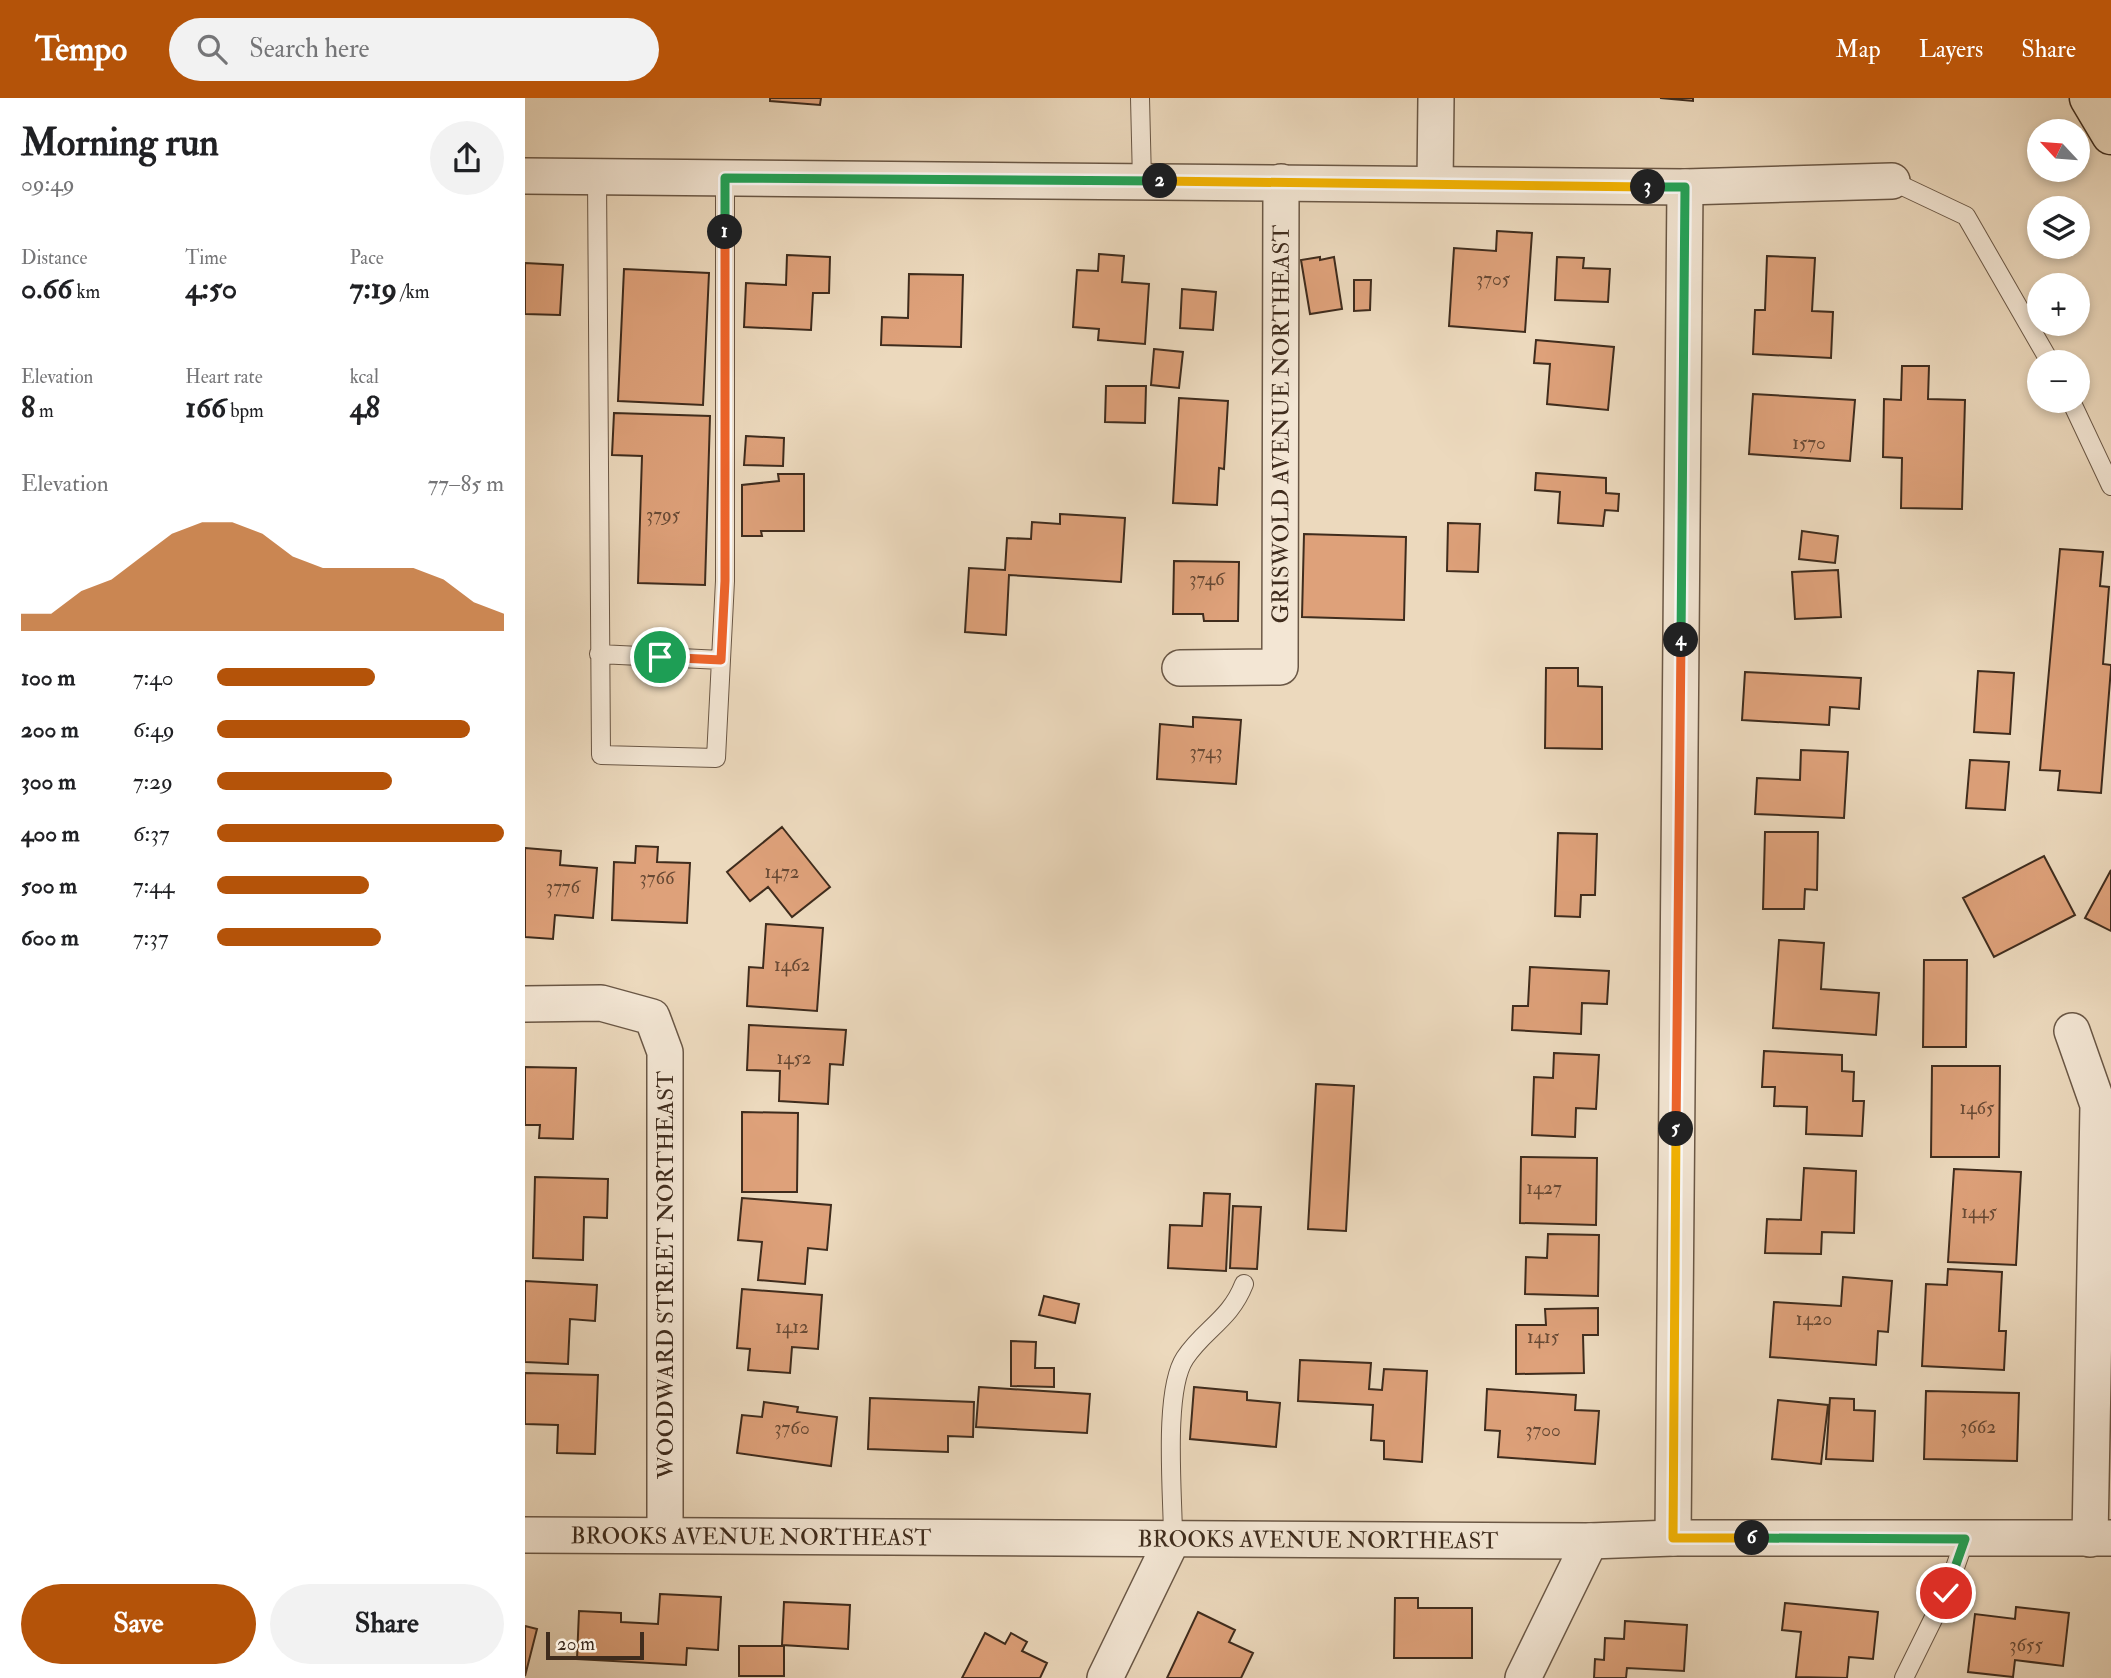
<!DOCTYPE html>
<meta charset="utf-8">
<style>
:root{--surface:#fff;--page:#f2f2f2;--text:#202124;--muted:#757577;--accent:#b45309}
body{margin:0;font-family:"IM FELL Double Pica",serif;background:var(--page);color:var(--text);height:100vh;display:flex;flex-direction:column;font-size:26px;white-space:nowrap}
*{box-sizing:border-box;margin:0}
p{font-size:23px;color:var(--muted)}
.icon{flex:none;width:38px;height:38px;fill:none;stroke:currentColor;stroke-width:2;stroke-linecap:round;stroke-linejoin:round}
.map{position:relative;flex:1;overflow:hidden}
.side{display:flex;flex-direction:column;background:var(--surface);width:525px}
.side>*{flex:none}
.needle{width:46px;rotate:296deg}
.tools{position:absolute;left:1502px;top:21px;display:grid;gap:14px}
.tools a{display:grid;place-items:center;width:63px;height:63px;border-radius:50%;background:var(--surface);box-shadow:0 4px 10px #0003;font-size:35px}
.scale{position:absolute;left:21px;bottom:18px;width:98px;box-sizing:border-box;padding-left:7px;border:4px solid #3f2c1d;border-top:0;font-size:19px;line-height:24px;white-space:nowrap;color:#3f2c1d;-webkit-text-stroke:5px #f3e6d4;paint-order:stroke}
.pin{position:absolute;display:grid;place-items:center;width:60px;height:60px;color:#fff;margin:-30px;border:4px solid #fff;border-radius:50%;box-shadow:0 2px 7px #0007}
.km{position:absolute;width:35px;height:35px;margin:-18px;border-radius:50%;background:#222;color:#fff;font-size:19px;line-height:35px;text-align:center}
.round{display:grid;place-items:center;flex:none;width:74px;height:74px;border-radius:37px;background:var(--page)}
.headline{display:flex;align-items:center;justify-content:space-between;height:119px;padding:0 21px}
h1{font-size:38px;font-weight:800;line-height:52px}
.stats{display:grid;grid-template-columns:repeat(3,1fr);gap:10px;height:119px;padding:7px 21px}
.stats div{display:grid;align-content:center}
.stats b{font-size:30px;font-weight:800}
.stats small{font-size:19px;font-weight:400}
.stats p{font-size:19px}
.chart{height:196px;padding:14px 21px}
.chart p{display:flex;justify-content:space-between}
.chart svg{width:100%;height:126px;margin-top:7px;fill:var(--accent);opacity:.7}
.button{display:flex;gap:14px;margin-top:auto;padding:14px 21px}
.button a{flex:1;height:80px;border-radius:42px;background:var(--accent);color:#fff;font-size:28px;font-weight:800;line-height:80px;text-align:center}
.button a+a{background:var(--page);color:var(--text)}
ul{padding:0 21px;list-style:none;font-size:23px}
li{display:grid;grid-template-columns:112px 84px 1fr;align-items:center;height:52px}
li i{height:18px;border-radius:9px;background:var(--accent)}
header{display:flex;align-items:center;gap:42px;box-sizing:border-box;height:98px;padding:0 35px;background:var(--accent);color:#fff}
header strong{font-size:33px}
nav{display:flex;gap:38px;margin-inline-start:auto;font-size:24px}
.search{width:490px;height:63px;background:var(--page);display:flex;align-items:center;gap:18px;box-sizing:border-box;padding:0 24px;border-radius:38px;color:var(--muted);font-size:26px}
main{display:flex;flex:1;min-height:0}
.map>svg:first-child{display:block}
</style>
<header>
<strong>Tempo</strong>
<div class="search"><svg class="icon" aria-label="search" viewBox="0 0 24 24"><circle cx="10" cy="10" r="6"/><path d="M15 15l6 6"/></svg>Search here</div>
<nav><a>Map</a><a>Layers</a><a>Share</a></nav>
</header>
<main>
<section class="side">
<div class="headline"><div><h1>Morning run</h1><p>09:49</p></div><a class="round"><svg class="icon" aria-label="share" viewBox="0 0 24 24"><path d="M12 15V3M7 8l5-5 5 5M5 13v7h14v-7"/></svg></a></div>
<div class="stats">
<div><p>Distance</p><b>0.66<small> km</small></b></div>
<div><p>Time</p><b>4:50</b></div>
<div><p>Pace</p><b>7:19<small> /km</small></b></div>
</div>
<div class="stats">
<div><p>Elevation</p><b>8<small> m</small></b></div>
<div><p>Heart rate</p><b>166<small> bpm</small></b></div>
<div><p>kcal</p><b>48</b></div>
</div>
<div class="chart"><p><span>Elevation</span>77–85 m</p>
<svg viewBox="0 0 160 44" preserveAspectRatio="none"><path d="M0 44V38L10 38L20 30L30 26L40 18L50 10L60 6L70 6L80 10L90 18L100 22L110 22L120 22L130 22L140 26L150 34L160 38V44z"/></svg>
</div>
<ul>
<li><b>100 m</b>7:40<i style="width:55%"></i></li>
<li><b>200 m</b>6:49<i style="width:88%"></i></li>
<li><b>300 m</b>7:29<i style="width:61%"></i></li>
<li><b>400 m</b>6:37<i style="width:100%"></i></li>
<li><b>500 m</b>7:44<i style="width:53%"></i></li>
<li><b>600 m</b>7:37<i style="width:57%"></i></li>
</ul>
<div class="button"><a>Save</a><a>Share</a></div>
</section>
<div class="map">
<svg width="1586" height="1580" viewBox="0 0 1586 1580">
<rect width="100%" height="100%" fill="#ecd9bd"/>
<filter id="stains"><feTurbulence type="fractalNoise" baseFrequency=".00286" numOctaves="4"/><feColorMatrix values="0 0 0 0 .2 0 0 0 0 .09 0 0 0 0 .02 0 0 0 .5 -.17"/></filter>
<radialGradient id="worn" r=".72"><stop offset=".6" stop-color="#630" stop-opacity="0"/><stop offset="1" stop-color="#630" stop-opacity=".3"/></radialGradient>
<path fill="#dea17a" stroke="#3f2c1d" stroke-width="2" d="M245,0h51l-1,7 -50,-4z
M1135,0h33v3z
M972,133l35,2 -7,99 -76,-6 5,-78 42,3z
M574,156l25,2 -2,26 27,2 -4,60 -47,-4 1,-11 -26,-2 4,-57 21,1z
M262,157l43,2 -1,36h-16l-2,37 -67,-3 2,-44 40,2z
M1242,158l48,2 -3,53 21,1 -2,46 -78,-4 2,-44h10z
M795,159v3l14,-3 8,52 -32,5 -9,-54z
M1032,159l27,1 -1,10 27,1 -2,33 -53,-2z
M0,165l38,2 -3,50 -35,-1z
M99,171l85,4 -6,132 -85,-4z
M384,176l54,1 -2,72 -80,-2 1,-28 26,1z
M829,182h17l-1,30 -16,1z
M657,191l34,3 -3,38 -33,-2z
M1011,242l78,7 -6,63 -61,-6 3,-40 -16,-1z
M629,251l29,3 -4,36 -28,-3z
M1377,268h27l-1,33 37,1 -3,109 -61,-1 1,-50 -19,-1 1,-58 17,1z
M581,288h40l-1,37 -40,-1z
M1228,296l102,6 -5,61 -101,-7z
M654,300l49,3 -4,68 -5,-1 -2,37 -44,-2z
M89,315l96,3 -5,169 -67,-2 4,-127 -30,-1z
M221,338l38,2 -1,28 -39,-1z
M1011,375l70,5v15l13,1 -1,17 -13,-1 -2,16 -45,-3 2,-31 -25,-2z
M253,376h26v57h-43l1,5h-20v-51l37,-4z
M535,416l65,4 -4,64 -112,-7 -3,60 -41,-3 4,-64 36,2 2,-32 24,1 1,-17 28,2z
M923,425l32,1 -2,48 -31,-1z
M1277,433l36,5 -3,27 -36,-4z
M779,436l102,3 -2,83 -102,-3z
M1535,451l43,3 -3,34 9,1 -6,77 8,1v3l-10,125 -43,-3 2,-19 -20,-1z
M649,463l65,1 -1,59h-34l-1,-7h-30z
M1313,472l3,47 -46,2 -3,-47z
M1021,570h32v18l24,1v62l-57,-1z
M1453,573l36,2 -4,61 -36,-2z
M1220,574l116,6 -2,31 -29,-2 -1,18 -87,-5z
M668,619l48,3 -5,64 -79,-5 3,-55 33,3z
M1276,652l47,2 -4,66 -89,-4 2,-36 43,2z
M1445,662l39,2 -4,48 -39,-2z
M257,729l48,60 -38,30 -24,-30 -18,14 -23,-29z
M1240,734h53l-1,58 -12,-1 -1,20h-41z
M1033,735l39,1 -2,61h-14l-1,22 -25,-1z
M111,748l22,1 -1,15 33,1 -3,60 -75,-3 2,-58 21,1z
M0,750l36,3 -1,14 37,3 -4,50 -38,-3 -2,24 -28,-2z
M1519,758l31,59 -81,42 -31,-59z
M1586,772v61l-26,-13z
M241,826l57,4 -6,83 -70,-5 2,-39 14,1z
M1254,842l45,3 -3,46 58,4 -3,42 -103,-7z
M1399,862h43l-1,87h-43z
M1005,869l79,4 -2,33 -25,-1 -1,31 -69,-4 1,-24h15z
M224,927l97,5 -3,35 -13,-1 -2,40 -49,-3 1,-30 -33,-1z
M1239,953l78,4v16l12,1 -1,29h11l-2,35 -56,-2 1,-27 -33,-1 1,-19h-13z
M1029,955l45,2 -3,54 -20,-1 -1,29 -43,-2 2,-58 19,1z
M1407,968h68l-1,91h-68z
M0,969l51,1 -3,71 -34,-1 1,-13h-15z
M791,986l38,2 -8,145 -38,-2z
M217,1014l56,1 -1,79h-55z
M996,1059l76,1 -1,67 -76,-2z
M1279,1070l52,3 -2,62 -32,-1 -1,22 -56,-1 2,-34 34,1z
M1429,1071l67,3 -5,93 -68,-3z
M10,1079l73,2 -1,39 -23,-1 -1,43 -50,-2z
M679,1095l26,1 -4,77 -58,-3 2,-43 32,1z
M217,1100l89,7 -4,45 -19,-2 -3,36 -47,-4 4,-38 -24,-2z
M708,1108l28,1 -4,62 -27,-1z
M1023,1136l51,1 -1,61 -73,-2 1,-37 21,1z
M1423,1171l54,3 -3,59h7l-2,39 -82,-4 4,-82 21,1z
M1318,1179l49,4 -4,51 -10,-1 -2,34 -106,-8 4,-55 67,4z
M0,1183l72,4 -2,36 -25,-2 -2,45 -43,-2z
M217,1191l80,6 -4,54 -26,-2 -2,26 -42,-3 2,-21 -13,-1z
M519,1198l35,8 -4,19 -36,-8z
M1073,1210v27h-15l1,38 -68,1v-49h30l-1,-16z
M486,1243l25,1 -1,26h19v19l-43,-1z
M775,1262l71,3 -2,26 13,1 2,-21 43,2 -5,91 -38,-3v-18l-13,-1 2,-35 -75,-4z
M0,1275l73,2 -3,79 -38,-1 1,-28 -33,-1z
M454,1289l111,7 -3,39 -111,-6z
M669,1289l53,5v8l33,3 -4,44 -86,-8z
M962,1291l89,6 -1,15 24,1 -4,53 -97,-7 2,-26 -15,-1z
M1401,1293l93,2 -2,68 -93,-2z
M345,1300l104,4 -1,35 -25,-1v16l-80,-3z
M1305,1300l24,1v11l21,1 -2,50 -47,-2z
M1253,1302l50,5 -7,59 -49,-5z
M239,1304l34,5 -1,5 40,5 -6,49 -94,-13 5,-38 20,2z
M135,1496l61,3 -3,53 -31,-2 -1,17 -109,-6 2,-48 42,2v9l37,2z
M870,1500h23v10h54v50h-78z
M259,1504l66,3 -2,44 -66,-4z
M1260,1505l93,9 -5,47 -24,-2 -2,21 -51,-1 5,-45 -19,-2z
M1491,1509l53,6 -6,53 -48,-6 -2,17 -45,-5 7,-58 40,5z
M673,1514l37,18 -6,12 24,11 -12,25h-74z
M1100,1523l62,4 -3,46 -57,-3 -1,10h-32l1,-19 9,1 1,-22 19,1z
M0,1528l12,3 -12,47z
M460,1535l20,11 6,-11 16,9 -5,9 25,12 -7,15h-78z
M214,1548h45v30h-45z"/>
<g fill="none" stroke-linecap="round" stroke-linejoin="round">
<defs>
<path id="service" d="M615,0l2,83
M72,79l4,578 115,3 9,-177v-403
M1367,83l74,35 84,146
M1546,303l40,85
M74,556l122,6
M648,1440c0,-42 -10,-147 12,-180 19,-29 45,-38 59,-74
M1379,1580l42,-85 19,-54"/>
<g id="minor">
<path d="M0,78l1160,11 207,-6"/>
<path d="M910,86l1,-86"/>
<path id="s1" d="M655,570l100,-1 1,-485"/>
<path d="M0,906l76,-1 51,14 13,35v483"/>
<path d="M1547,933l26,74 -8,434"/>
<path id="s2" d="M0,1437l1065,6 83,-3h438"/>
<path d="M1148,1440l12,-1351"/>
<path d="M580,1580l68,-140"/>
<path d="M998,1580l67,-137"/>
</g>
<path id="trunk" d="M1564,0l22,37"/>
</defs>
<use href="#service" stroke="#6a5745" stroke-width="20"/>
<use href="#minor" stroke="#6a5745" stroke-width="38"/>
<use href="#trunk" stroke="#3f2c1d" stroke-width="41"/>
<use href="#service" stroke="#f3e6d4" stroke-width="18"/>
<use href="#minor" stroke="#f3e6d4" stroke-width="35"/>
<use href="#trunk" stroke="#ecd9bd" stroke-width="38"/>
</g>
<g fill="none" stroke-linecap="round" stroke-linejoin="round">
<defs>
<path id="split-1" d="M135,559l61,3 4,-79v-349"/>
<path id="split-2" d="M200,134v-54l435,3"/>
<path id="split-3" d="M635,83l488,6"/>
<path id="split-4" d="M1123,89h37l-4,453"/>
<path id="split-5" d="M1151,1031l5,-489"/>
<path id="split-6" d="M1151,1031l-3,409h79"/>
<path id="split-7" d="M1227,1440l213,1 -19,54"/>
</defs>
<use href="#split-1" stroke="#fff" stroke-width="14"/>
<use href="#split-2" stroke="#fff" stroke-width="14"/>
<use href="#split-3" stroke="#fff" stroke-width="14"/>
<use href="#split-4" stroke="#fff" stroke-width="14"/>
<use href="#split-5" stroke="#fff" stroke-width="14"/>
<use href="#split-6" stroke="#fff" stroke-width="14"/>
<use href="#split-7" stroke="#fff" stroke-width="14"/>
<use href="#split-1" stroke="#f0652b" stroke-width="9"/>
<use href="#split-2" stroke="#22a559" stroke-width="9"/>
<use href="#split-3" stroke="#f5b400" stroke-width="9"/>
<use href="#split-4" stroke="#22a559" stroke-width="9"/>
<use href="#split-5" stroke="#f0652b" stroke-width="9"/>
<use href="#split-6" stroke="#f5b400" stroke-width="9"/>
<use href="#split-7" stroke="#22a559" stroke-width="9"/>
</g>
<g text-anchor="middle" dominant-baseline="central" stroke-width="7" stroke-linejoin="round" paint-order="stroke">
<g font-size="19" fill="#674934">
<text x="968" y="181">3705</text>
<text x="1284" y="345">1570</text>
<text x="138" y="417">3795</text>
<text x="682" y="481">3746</text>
<text x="681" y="654">3743</text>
<text x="257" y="774">1472</text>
<text x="132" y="780">3766</text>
<text x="38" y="789">3776</text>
<text x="267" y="867">1462</text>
<text x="269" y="960">1452</text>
<text x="1452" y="1010">1465</text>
<text x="1019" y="1090">1427</text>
<text x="1454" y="1114">1445</text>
<text x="1289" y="1221">1420</text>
<text x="267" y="1229">1412</text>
<text x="1018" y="1239">1415</text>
<text x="1453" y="1329">3662</text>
<text x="267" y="1330">3760</text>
<text x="1018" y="1332">3700</text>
<text x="1501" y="1547">3655</text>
</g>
<g font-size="23" fill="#3f2c1d" stroke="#f3e6d4">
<text stroke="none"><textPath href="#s1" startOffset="343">GRISWOLD AVENUE NORTHEAST</textPath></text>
<text transform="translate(140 1177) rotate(-90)">WOODWARD STREET NORTHEAST</text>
<text stroke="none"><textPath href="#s2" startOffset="226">BROOKS AVENUE NORTHEAST</textPath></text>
<text stroke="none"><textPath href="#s2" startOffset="793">BROOKS AVENUE NORTHEAST</textPath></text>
</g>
</g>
<rect width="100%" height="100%" filter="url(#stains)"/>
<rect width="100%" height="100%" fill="url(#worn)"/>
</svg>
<div class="tools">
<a><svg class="needle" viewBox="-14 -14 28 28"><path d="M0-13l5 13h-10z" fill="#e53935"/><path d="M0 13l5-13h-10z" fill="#757577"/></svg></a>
<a><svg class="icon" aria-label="layers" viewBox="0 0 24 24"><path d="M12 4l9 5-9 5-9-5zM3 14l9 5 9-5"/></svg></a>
<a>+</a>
<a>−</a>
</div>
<div class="scale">20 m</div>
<div class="pin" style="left:135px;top:559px;background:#1e9e55"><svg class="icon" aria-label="arrive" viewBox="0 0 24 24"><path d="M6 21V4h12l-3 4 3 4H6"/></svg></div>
<div class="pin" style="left:1421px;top:1495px;background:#d93025"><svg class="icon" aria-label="check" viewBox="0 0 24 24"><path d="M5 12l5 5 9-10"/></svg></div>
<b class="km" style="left:200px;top:134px">1</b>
<b class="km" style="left:635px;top:83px">2</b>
<b class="km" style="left:1123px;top:89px">3</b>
<b class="km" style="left:1156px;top:542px">4</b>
<b class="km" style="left:1151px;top:1031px">5</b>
<b class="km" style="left:1227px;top:1440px">6</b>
</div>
</main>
